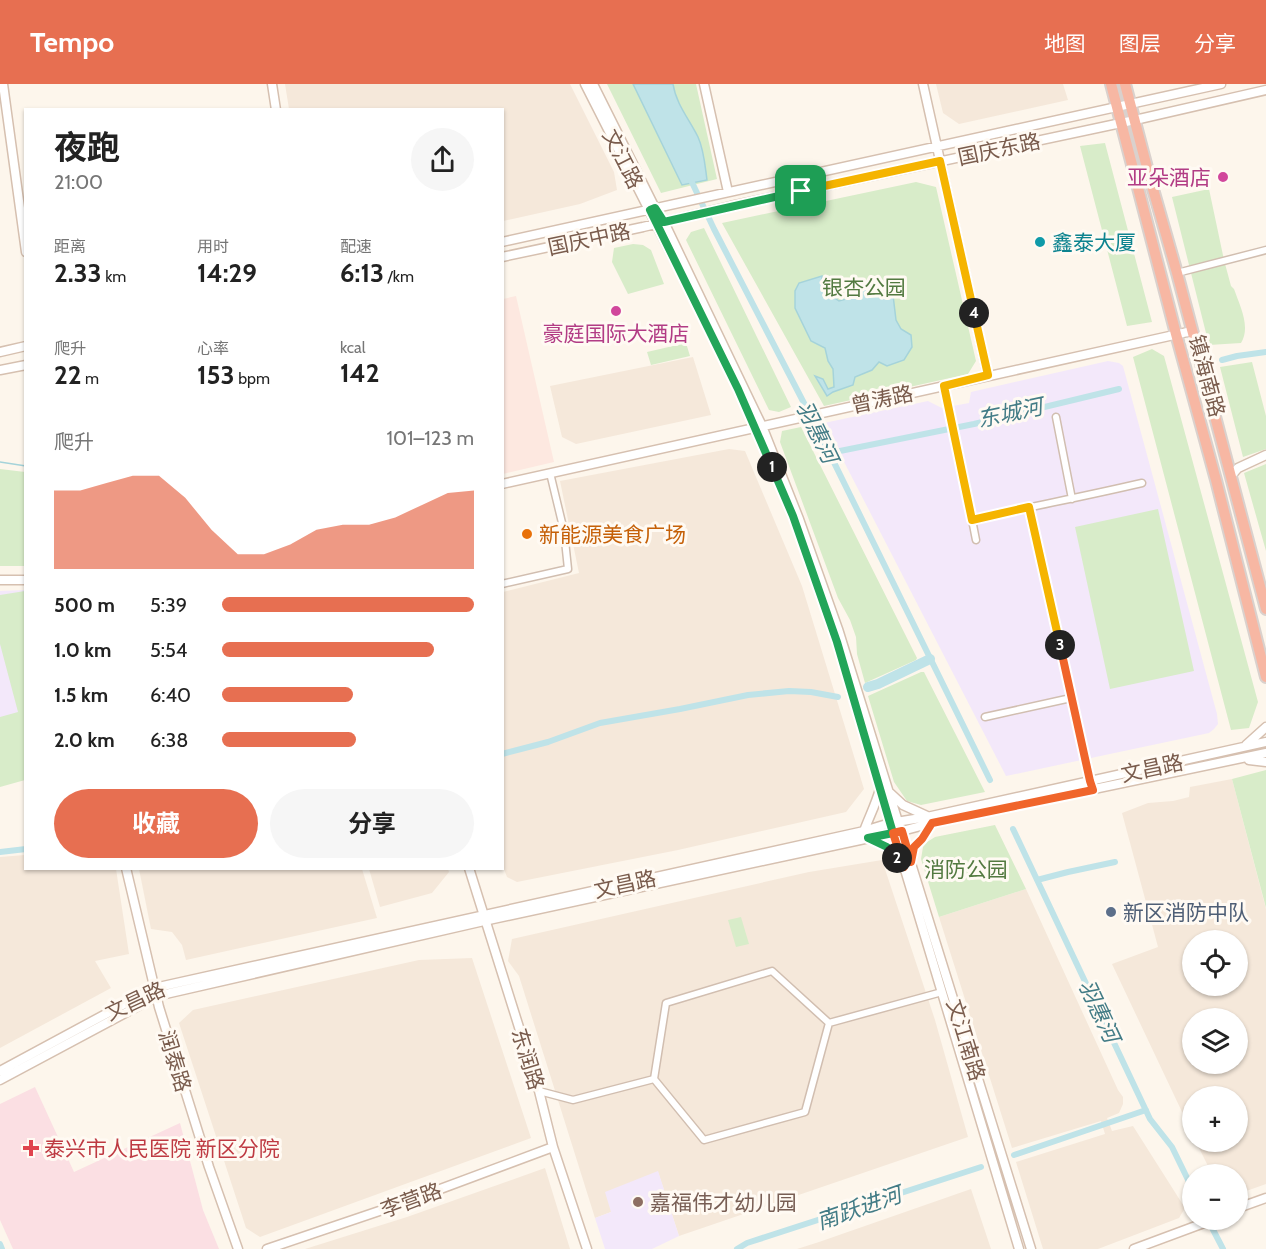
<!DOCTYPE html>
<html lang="zh">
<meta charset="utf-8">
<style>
:root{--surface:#fff;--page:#f6f6f6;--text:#222;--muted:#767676;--accent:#e76f51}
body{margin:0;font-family:Cabin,"Noto Sans SC",sans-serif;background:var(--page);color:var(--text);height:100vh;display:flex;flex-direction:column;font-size:22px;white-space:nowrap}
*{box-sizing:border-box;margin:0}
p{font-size:20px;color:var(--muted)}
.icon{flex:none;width:33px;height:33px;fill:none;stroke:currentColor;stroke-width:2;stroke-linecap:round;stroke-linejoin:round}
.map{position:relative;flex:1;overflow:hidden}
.details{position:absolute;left:24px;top:24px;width:480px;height:762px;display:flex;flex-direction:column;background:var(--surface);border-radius:0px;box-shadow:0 2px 4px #0004}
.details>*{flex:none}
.tools{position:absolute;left:1182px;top:846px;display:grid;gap:12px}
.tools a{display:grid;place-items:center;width:66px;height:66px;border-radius:50%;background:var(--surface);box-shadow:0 2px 4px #0004;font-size:30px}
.pin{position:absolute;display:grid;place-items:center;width:51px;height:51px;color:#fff;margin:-26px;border-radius:12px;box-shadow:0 3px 9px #0006}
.km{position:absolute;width:30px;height:30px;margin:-15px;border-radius:50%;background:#222;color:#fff;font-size:16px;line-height:30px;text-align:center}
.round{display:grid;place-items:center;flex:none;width:63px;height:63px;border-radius:32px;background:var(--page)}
.headline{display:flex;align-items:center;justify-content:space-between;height:102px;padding:0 30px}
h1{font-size:33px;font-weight:700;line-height:45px}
.figures{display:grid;grid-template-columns:repeat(3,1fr);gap:9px;height:102px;padding:6px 30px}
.figures div{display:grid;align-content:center}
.figures b{font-size:26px;font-weight:700}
.figures small{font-size:16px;font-weight:400}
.figures p{font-size:16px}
.chart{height:168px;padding:12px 30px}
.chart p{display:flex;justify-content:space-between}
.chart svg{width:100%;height:108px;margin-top:6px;fill:var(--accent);opacity:.7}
.cta{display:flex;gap:12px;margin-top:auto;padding:12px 30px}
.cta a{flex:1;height:69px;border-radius:36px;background:var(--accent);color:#fff;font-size:24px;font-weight:700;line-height:69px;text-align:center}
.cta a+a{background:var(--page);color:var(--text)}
ul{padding:0 30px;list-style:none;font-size:20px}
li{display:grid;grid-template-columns:96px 72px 1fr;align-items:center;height:45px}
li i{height:15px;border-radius:8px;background:var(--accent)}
header{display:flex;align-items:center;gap:36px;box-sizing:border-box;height:84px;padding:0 30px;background:var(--accent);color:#fff}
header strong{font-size:28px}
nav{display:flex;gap:33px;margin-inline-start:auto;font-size:21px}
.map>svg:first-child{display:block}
</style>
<header>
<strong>Tempo</strong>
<nav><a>地图</a><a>图层</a><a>分享</a></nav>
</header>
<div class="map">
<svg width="1266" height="1165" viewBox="0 0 1266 1165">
<rect width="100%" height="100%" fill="#fdf6ec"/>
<path fill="#f5e8da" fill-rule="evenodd" d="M285,0h285l44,88 3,18 -37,14 -77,17 -1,-111 -213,-1z
M936,0h127l5,16 -109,24 -16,-11z
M693,273l18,58 -135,29 -14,-7 -12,-51z
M729,365l16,2 57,135 62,203 -18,23 -168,38 -161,32 -10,-5 -5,-13 1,-272 76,-19 -19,-92z
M1232,695l34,130v275l-28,10v-20h-26l-16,-32h42v-46h-46v37l-80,-169 46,-17 -36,-134 26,-10 25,-2 16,-4 1,-10zM1192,856h46v46h-46zM1192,934h46v46h-46z
M25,771l1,13 90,1 13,85 -34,7 16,27 -111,60v-191z
M882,776l53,160 33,117 -289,99 -21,-64 -47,40 -16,6 -76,-242 -11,-15 4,-22 297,-67z
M139,785h223l15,49 -191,42 -4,-15 -10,-13 -21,-3z
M369,785h79l1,3 -17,21 -52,14z
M1026,805l92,201 5,7v7l-4,9 -12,5 5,13 21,-5 52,82 -6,10 -81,31h-55l-27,-87 89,-28 -4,-13 -89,27 -73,-231z
M472,874l59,180 -271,99 -14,-9 -67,-205 14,-13 226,-50z
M545,1084l25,81h-265l102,-32z
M971,1105l20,60h-194l22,-7z"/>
<path fill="#fde8e0" d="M516,212l38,166 -51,12v-175z"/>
<path fill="#f3e8fa" d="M1108,277l11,2 4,3 94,348 1,10 -4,5 -5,4 -203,43 -182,-353 104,-22 14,7 27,-5 2,-11z
M26,506l-1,132 -25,2v-133z
M658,1087l21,65 -27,13h-47l-10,-31 16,-6 -6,-20z"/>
<path fill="#fbdfe3" d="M35,1003l39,85 106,-49 23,87 16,39h-206l-13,-29v-116z"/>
<path fill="#d8ecc9" d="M607,0h89l21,95 -56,14z
M1105,59l47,179 -25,4 -47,-180z
M916,98l20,5 40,174 -8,13 -144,32 -102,-183z
M1209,105l15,71 7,26 3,3c6,17 17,38 7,54l-32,2 -37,-148z
M704,144l87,179 -12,5 -10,-2 -83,-170 5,-8z
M633,160l10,1 8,5 13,34 -36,10 -16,-32 2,-14z
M686,259l4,13 -39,9 -4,-13z
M1152,265l12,7 94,346 -9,26 -18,2 -98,-373z
M1252,278l14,54v33l-23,8 -23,-90z
M801,343l116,231 -1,2 -51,23 -8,-29 -1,-17 -6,-17 -12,-22 -58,-156 2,-11z
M1266,380v87l-22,-78z
M0,385l25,3v94h-25z
M1158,425l36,162 -84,18 -35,-162z
M25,507v189l-25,7v-70l18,-5 -18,-68v-49z
M921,588h3l61,120 -64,13 -14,-4 -13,-19 -26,-86z
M1266,686v138l-34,-129z
M995,741l31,64 -87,28 -18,-58 2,-12 4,-5 8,-5z
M741,833l8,27 -13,3 -8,-27z"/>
<path fill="#bfe3e8" stroke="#a5d3da" stroke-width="1.5" d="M633,0h40c3,20 16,35 25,53 6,13 7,28 9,43l-25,5z
M822,192v13l17,12 22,-6v-9l11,-4 10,1 11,12 3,25 5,9 10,6 1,12 -8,13 -17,6 -8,-4 -7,8 -17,7 -2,8 -20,7 -6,4 -12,-20 8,3 5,10 6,-2 -1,-18 -5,-8 -3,-13 -14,-7 -16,-33v-17l4,-8z"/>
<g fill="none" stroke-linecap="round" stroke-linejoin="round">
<path stroke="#a5d3da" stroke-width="1.5" d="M0,378l26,4"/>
<path stroke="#bfe3e8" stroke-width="6" d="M689,92l25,53 108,209 168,342
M1222,276l15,-4 29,-4
M830,369l144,-29 145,-35
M502,670l46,-12 52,-19 80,-14 68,-14 41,-4 22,1 27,5
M1013,745l137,290 22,28 20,41
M0,768l26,-3
M1037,796l31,-8 47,-10
M1014,1071l132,-45
M1208,1136l15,29
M0,1160l2,5
M737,1165l10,-6 234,-76"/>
<path stroke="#bfe3e8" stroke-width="10" d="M868,603l10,-3 52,-25"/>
<defs>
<path id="street" d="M1177,189l89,-23
M944,302l16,72 16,82
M1056,333l16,82
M1029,423l62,277
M972,436c57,-13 114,-24 170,-37
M502,500l66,-15 -4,-38 -14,-58
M985,633l86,-19
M654,995l50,61 101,-28 24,-89
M539,1007l34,9 81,-21 12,-76 106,-32 57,52 113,-31"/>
<path id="secondary" d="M3,0l23,168
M272,0l4,26
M585,0l95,187
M593,0l62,124 9,14 98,204 37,93 39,110 193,620
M704,0l24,108
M923,0l65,292
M502,158l719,-158
M502,173l141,-30 88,-21 404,-86 131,-30
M0,268l26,-6
M0,286l26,-5
M739,306l39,90
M1231,392l7,-8 28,-13
M502,400l690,-153
M0,496h26
M851,606l168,559
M1246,661l20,-18
M1249,676l17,2
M890,709l13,12 24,11
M864,747c5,-14 12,-27 16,-42
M869,754l18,9 14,16
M911,778l3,-15 8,-8 10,-16
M126,784l33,139 50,160 29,82
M469,784l70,223 14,56 34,102
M0,987l154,-83 710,-157 26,-8 37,-6 339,-75
M0,996l157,-84 327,-75 418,-90 30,-8 334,-70
M1238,1124l28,-10
M267,1165l133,-45 153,-57
M1134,1165l78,-29"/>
<path id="highway" d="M1111,0l65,250 40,146 50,197
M1125,0l24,91 28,98 89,336"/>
</defs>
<use href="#street" stroke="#d1beb0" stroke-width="9"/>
<use href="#secondary" stroke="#d6c0b0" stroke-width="11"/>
<use href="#highway" stroke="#dad1cd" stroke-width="14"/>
<use href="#street" stroke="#fff" stroke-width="6"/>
<use href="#secondary" stroke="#fff" stroke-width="8"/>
<use href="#highway" stroke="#f7b7a3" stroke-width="10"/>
</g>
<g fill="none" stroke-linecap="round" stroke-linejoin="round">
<defs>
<path id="split-1" d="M772,383l-34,-78 -88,-179 5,-2 9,14 137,-31"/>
<path id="split-2" d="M772,383l21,49 44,126 56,191 -25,5 19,9 10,11"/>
<path id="split-3" d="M897,774l7,9 -11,-34 9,-2 9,31 3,-15 8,-8 10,-16 161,-33 -3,-9 -30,-136"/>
<path id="split-4" d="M974,229l14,62 -44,11 28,134 57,-13 31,138"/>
<path id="split-5" d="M801,107l139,-30 34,152"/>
</defs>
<use href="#split-1" stroke="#fff" stroke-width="12"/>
<use href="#split-2" stroke="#fff" stroke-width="12"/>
<use href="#split-3" stroke="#fff" stroke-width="12"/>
<use href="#split-4" stroke="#fff" stroke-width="12"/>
<use href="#split-5" stroke="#fff" stroke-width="12"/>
<use href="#split-1" stroke="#22a559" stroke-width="8"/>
<use href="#split-2" stroke="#22a559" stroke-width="8"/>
<use href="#split-3" stroke="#f0652b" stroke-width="8"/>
<use href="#split-4" stroke="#f5b400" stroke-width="8"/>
<use href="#split-5" stroke="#f5b400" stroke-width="8"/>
</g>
<g fill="#d1479c" stroke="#fffaf3" stroke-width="2">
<circle cx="1223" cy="93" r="6"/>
<circle cx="616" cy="227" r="6"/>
</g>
<circle fill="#0f9aa8" stroke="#fffaf3" stroke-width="2" cx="1040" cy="158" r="6"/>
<circle fill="#e8710a" stroke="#fffaf3" stroke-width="2" cx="527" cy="450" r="6"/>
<circle fill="#5c6f8a" stroke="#fffaf3" stroke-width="2" cx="1111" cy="828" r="6"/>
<path fill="#e0444e" stroke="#fffaf3" stroke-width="2" d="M28 1055h6v6h6v6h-6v6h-6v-6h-6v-6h6z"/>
<circle fill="#8d6e63" stroke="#fffaf3" stroke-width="2" cx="638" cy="1118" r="6"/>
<g text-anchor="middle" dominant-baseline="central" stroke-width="6" stroke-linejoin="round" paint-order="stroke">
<g font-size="21" fill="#7a5c4d" stroke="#fffaf3">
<text transform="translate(999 65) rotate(-12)">国庆东路</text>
<text transform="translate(623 75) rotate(63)">文江路</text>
<text transform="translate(589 155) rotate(-12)">国庆中路</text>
<text transform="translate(1207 292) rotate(75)">镇海南路</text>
<text transform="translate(882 315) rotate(-12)">曾涛路</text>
<text transform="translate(1152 684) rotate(-12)">文昌路</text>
<text transform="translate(625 800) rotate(-12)">文昌路</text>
<text transform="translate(135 917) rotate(-25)">文昌路</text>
<text transform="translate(966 956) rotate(73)">文江南路</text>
<text transform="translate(528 975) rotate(73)">东润路</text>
<text transform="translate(175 977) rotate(73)">润泰路</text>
<text transform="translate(411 1116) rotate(-20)">李营路</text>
</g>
<g font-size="21" fill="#b23c85" stroke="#fffaf3" text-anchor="end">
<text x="1211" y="93">亚朵酒店</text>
<text x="616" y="249" text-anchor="middle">豪庭国际大酒店</text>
</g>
<g font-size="21" fill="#0d838f" stroke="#fffaf3" text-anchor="start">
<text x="1052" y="158">鑫泰大厦</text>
</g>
<g font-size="21" fill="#537a41" stroke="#fffaf3">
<text x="864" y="203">银杏公园</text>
<text x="966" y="785">消防公园</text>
</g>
<g font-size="21" fill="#c56008" stroke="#fffaf3" text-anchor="start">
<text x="539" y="450">新能源美食广场</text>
</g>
<g font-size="21" fill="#4e5e75" stroke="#fffaf3" text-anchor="start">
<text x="1123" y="828">新区消防中队</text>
</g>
<g font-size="21" fill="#be3a42" stroke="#fffaf3" text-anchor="start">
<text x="44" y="1064">泰兴市人民医院 新区分院</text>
</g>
<g font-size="21" fill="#785e54" stroke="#fffaf3" text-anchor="start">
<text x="650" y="1118">嘉福伟才幼儿园</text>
</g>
<g font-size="22" font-style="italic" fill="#437c86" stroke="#fffaf3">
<text transform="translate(1010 329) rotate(-12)">东城河</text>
<text transform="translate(817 348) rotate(64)">羽惠河</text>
<text transform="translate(1099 927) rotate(65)">羽惠河</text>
<text transform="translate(859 1124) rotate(-19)">南跃进河</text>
</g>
</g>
</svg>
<div class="tools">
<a><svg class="icon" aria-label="locate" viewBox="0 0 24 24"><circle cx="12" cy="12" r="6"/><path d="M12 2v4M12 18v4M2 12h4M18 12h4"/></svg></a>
<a><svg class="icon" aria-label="layers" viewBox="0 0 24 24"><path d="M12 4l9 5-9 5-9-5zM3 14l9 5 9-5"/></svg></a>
<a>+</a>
<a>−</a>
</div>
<div class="pin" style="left:801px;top:107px;background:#1e9e55"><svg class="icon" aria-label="arrive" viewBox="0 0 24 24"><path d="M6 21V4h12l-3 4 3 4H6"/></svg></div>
<b class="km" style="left:772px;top:383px">1</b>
<b class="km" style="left:897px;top:774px">2</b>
<b class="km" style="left:1060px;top:561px">3</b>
<b class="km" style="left:974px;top:229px">4</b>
<section class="details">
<div class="headline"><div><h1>夜跑</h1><p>21:00</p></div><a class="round"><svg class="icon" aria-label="share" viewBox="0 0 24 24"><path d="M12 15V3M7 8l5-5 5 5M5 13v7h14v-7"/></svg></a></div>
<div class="figures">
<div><p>距离</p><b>2.33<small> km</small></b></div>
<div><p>用时</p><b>14:29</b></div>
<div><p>配速</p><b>6:13<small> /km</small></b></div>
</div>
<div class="figures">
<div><p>爬升</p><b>22<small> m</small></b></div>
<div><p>心率</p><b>153<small> bpm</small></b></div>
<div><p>kcal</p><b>142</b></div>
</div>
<div class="chart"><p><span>爬升</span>101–123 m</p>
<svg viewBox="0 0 160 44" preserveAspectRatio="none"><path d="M0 44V12L10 12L20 9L30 6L40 6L50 15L60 28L70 38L80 38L90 34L100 28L110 26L120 26L130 23L140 18L150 13L160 12V44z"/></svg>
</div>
<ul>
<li><b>500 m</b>5:39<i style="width:100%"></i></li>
<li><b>1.0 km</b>5:54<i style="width:84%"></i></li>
<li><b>1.5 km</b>6:40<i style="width:52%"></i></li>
<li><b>2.0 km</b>6:38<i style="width:53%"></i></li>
</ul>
<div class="cta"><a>收藏</a><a>分享</a></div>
</section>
</div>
